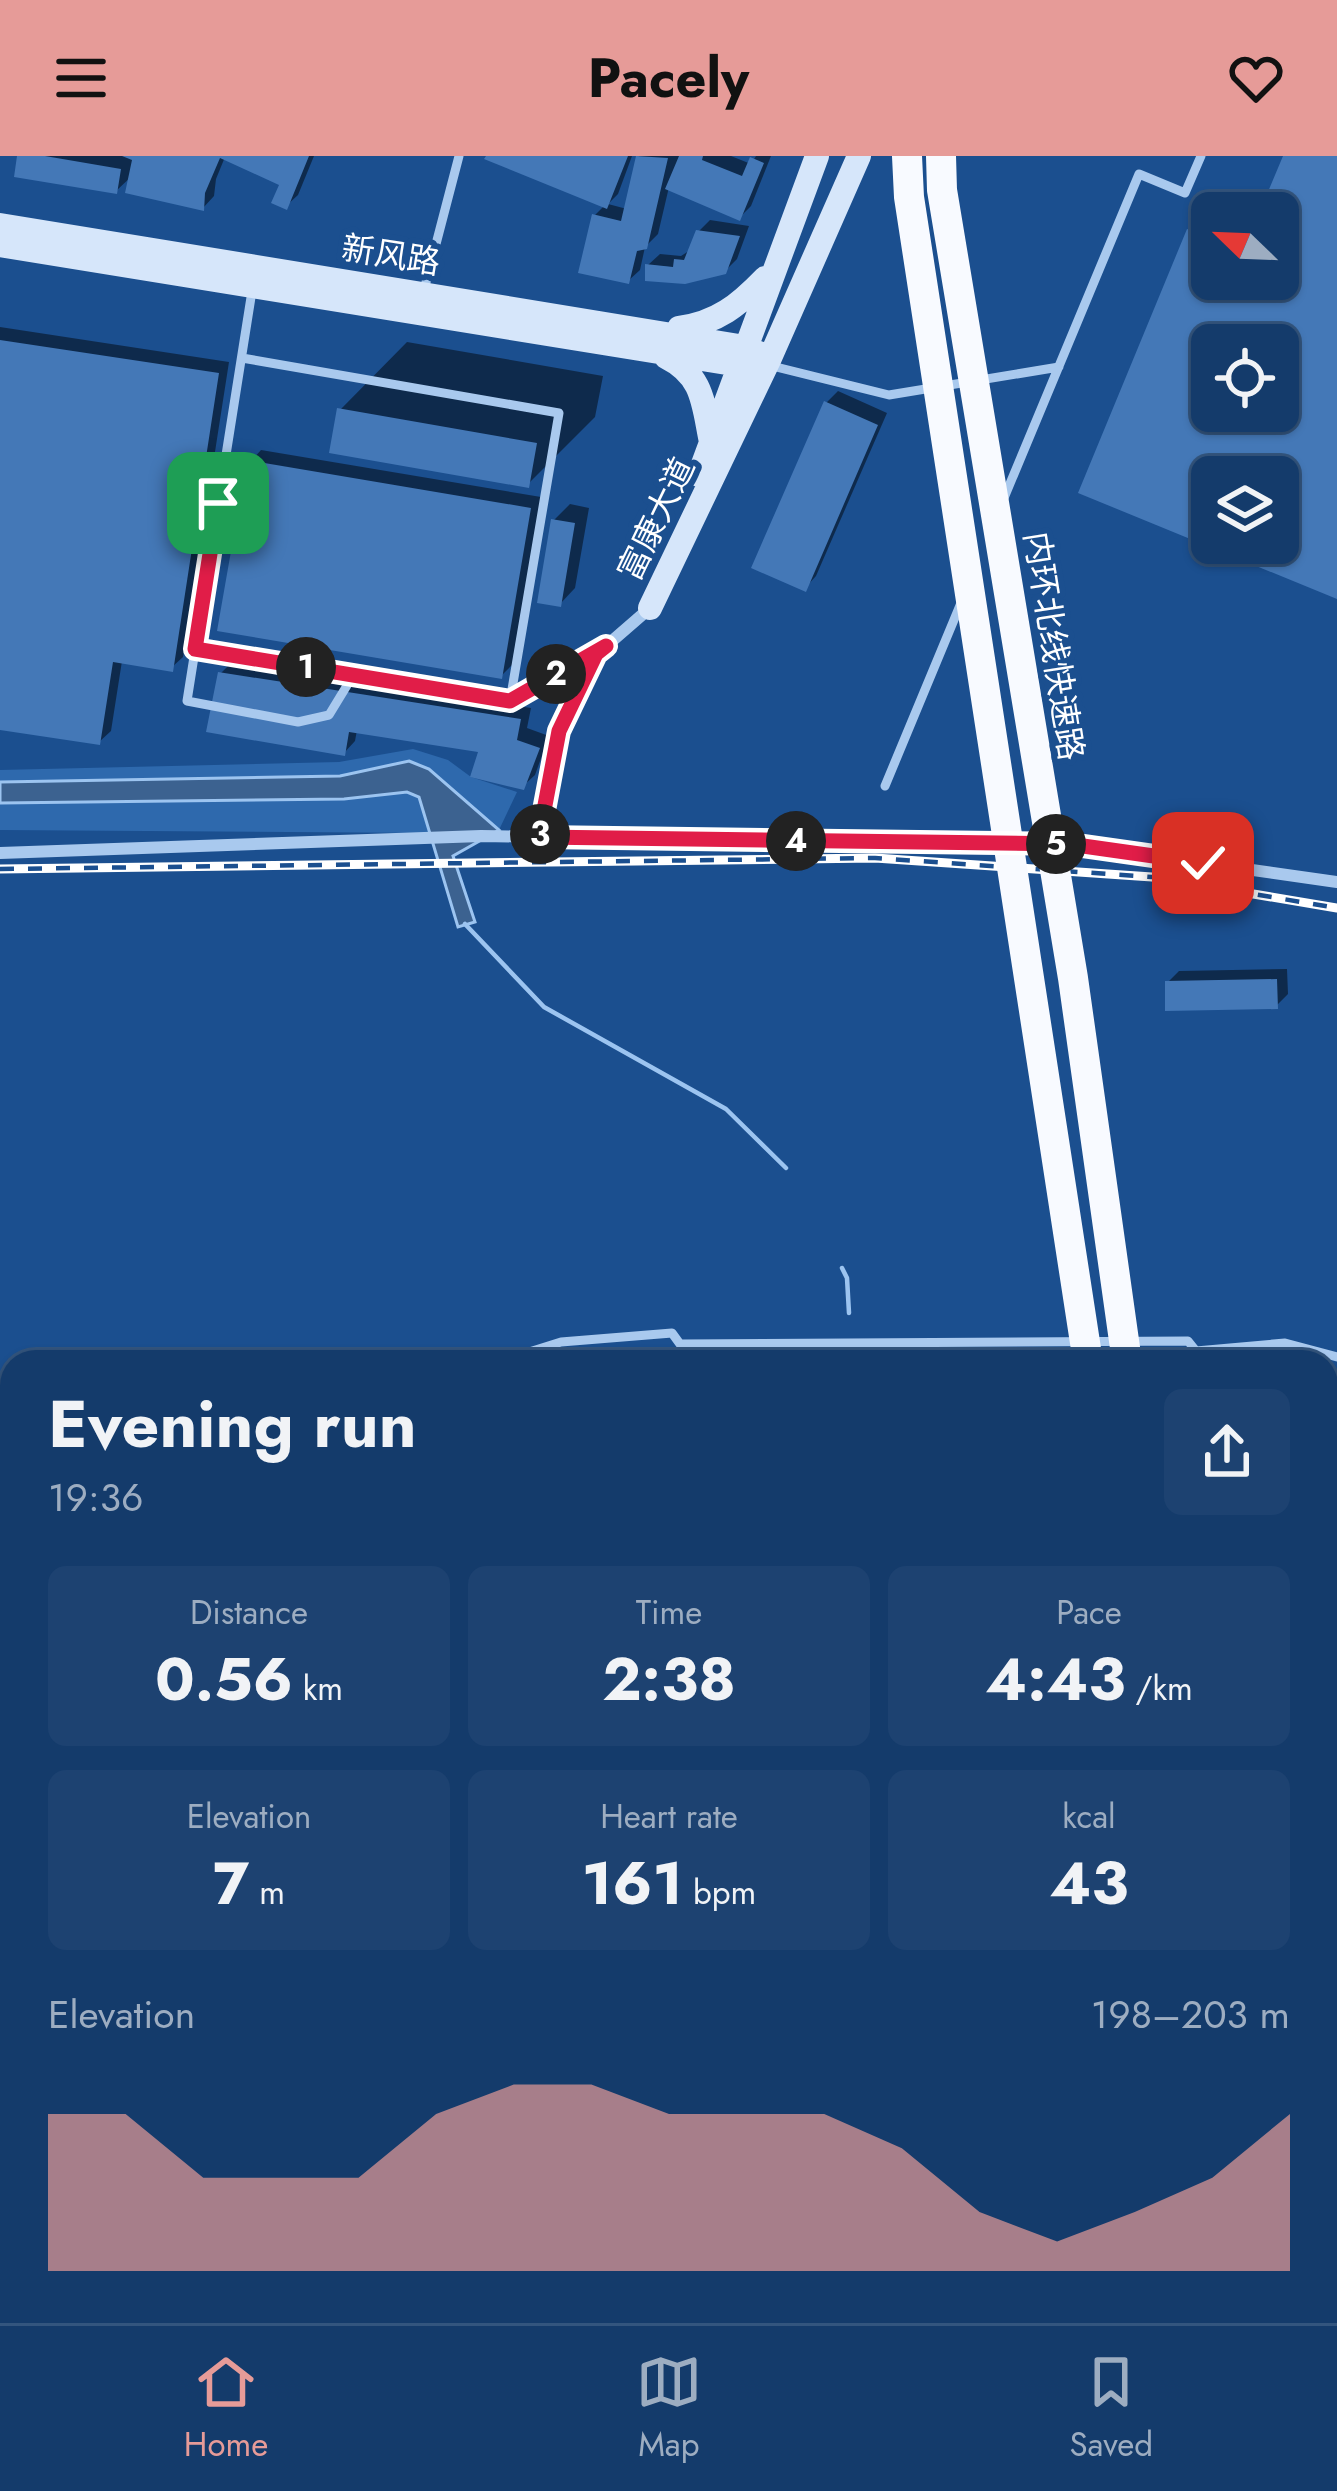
<!DOCTYPE html>
<meta charset="utf-8">
<style>
:root{--surface:#143b6b;--page:#1d4271;--text:#f1f3f6;--muted:#9dadc1;--line:#33557e;--accent:#e69b98}
body{margin:0;font-family:Jost,"Noto Sans SC",sans-serif;background:var(--page);color:var(--text);height:100vh;display:flex;flex-direction:column;font-size:45px;white-space:nowrap}
*{box-sizing:border-box;margin:0}
p{font-size:39px;color:var(--muted)}
.icon{flex:none;width:66px;height:66px;fill:none;stroke:currentColor;stroke-width:2;stroke-linecap:round;stroke-linejoin:round}
.map{position:relative;flex:1;overflow:hidden}
.side{position:absolute;left:0px;top:1194px;width:1338px;height:975px;display:flex;flex-direction:column;background:var(--surface);border-radius:36px 36px 0 0;box-shadow:0 3px 9px #0004,0 0 0 3px var(--line)}
.side>*{flex:none}
.needle{width:78px;rotate:293deg}
.tools{position:absolute;left:1191px;top:36px;display:grid;gap:24px}
.tools a{display:grid;place-items:center;width:108px;height:108px;border-radius:18px;background:var(--surface);box-shadow:0 3px 9px #0004,0 0 0 3px var(--line);font-size:60px}
.pin{position:absolute;display:grid;place-items:center;width:102px;height:102px;color:#fff;margin:-51px;border-radius:24px;box-shadow:0 6px 18px #0006}
.km{position:absolute;width:60px;height:60px;margin:-30px;border-radius:50%;background:#222;color:#fff;font-size:33px;line-height:60px;text-align:center}
.round{display:grid;place-items:center;flex:none;width:126px;height:126px;border-radius:18px;background:var(--page)}
.overview{display:flex;align-items:center;justify-content:space-between;height:204px;padding:0 48px}
h1{font-size:66px;font-weight:700;line-height:90px}
.figures{display:grid;grid-template-columns:repeat(3,1fr);gap:18px;height:204px;padding:12px 48px}
.figures div{display:grid;align-content:center;border-radius:18px;background:var(--page);text-align:center}
.figures b{font-size:60px;font-weight:700}
.figures small{font-size:33px;font-weight:400}
.figures p{font-size:33px}
.chart{height:336px;padding:24px 48px}
.chart p{display:flex;justify-content:space-between}
.chart svg{width:100%;height:216px;margin-top:12px;fill:var(--accent);opacity:.7}
header{display:flex;justify-content:space-between;align-items:center;height:156px;padding:0 48px;background:var(--accent);color:#111;font-size:54px;font-weight:700}
.menu{display:flex;justify-content:space-around;align-items:center;height:168px;border-top:3px solid var(--line);background:var(--surface);font-size:33px;color:var(--muted)}
.menu a{display:grid;justify-items:center;gap:6px}
.menu .on{color:var(--accent)}
.map>svg:first-child{display:block}
</style>
<header><svg class="icon" aria-label="menu" viewBox="0 0 24 24"><path d="M4 6h16M4 12h16M4 18h16"/></svg>Pacely<svg class="icon" aria-label="heart" viewBox="0 0 24 24"><path d="M12 20l-8-8c-3-5 5-10 8-4 3-6 11-1 8 4z"/></svg></header>
<div class="map">
<svg width="1337" height="2167" viewBox="0 0 1337 2167">
<rect width="100%" height="100%" fill="#1b4f8f"/>
<path fill="#2e69ad" d="M413,593l35,11 23,17 46,15 -18,38 -70,-61 -19,-8 -70,15 -340,6v-12l339,-8z
M407,636l12,5 11,36 -430,-3v-27l344,-4z"/>
<path fill="#3c6290" stroke="#9cc4f0" stroke-width="3" d="M409,605l20,8 70,61 -46,26 22,66 -17,5 -39,-130 -12,-5 -63,7 -344,4v-21l340,-6z"/>
<path fill="#0007" fill-rule="evenodd" d="M20,0h294l-16,39 -12,11 -3,-23 -58,-26 -9,22 -2,17 -11,12 -71,-32 -16,15z
M489,0h143l-14,38 -10,10 19,5 12,-53h92l20,8 5,-8h15l-20,50 -11,11 -71,-30 -11,47 -13,13 -5,23 -12,11 -33,-66 10,-10z
M1286,0h51v440l-255,-105 107,-260 12,-12 11,5v55h66v-66h-15zM1212,189h66v66h-66zM1212,321h66v66h-66z
M710,64l39,6 -12,33 -13,13 -76,-7 12,-11 21,2 11,-7 6,-17z
M0,171l229,35 -46,295 -12,11 -49,-7 -11,70 -12,11 -99,-15z
M407,186l196,34 -8,41 -67,67 -188,-74z
M838,235l49,22 -71,163 -11,12 21,-185z
M261,294l280,47 -29,168 -11,11 -251,-214z
M570,348l19,4 -14,80 -15,16 -6,-84z
M232,506l299,46 -4,20 22,8 -14,39 -12,11 -41,-36 -125,-20 -2,11 -11,12 -123,-80z
M1287,813l1,25 -12,12 -108,-24 11,-11z
M1326,1364h11v31h-11z"/>
<g fill="none" stroke-linecap="round" stroke-linejoin="round">
<path stroke="#9cc4f0" stroke-width="4.5" d="M465,768l79,83 182,102 60,59
M842,1112l5,10 2,35
M1326,1999l11,8"/>
</g>
<path fill="#4478b7" fill-rule="evenodd" d="M17,0h28l76,13 -4,25 -103,-17z
M122,0h187l-22,54 -16,-7 8,-18 -59,-27 -15,35 -1,18 -79,-18 7,-33z
M486,0h142l-21,53 -123,-50z
M636,0l32,2 -21,91 -10,2 -8,33 -51,-11 14,-59 29,7z
M679,0h24l-1,4 40,16 8,-19 14,6 -24,58 -75,-32z
M1283,0h54v443l-259,-106 109,-264 25,10v40h66v-66h-19zM1212,189h66v66h-66zM1212,321h66v66h-66z
M696,74l44,6 -14,38 -41,10 -40,-3v-17l28,3 1,-8 10,1z
M0,184l219,33 -46,299 -60,-10 -13,83 -100,-15z
M824,245l54,24 -72,167 -55,-24z
M337,252l200,35 -8,45 -200,-35z
M247,304l284,48 -29,171 -285,-48z
M551,363l24,4 -14,84 -24,-4z
M218,516l303,47 -4,21 23,8 -16,42 -54,-13 8,-25 -129,-20 -4,24 -139,-24z
M1277,823l1,30 -113,2v-30z"/>
<g fill="none" stroke-linecap="round" stroke-linejoin="round">
<path stroke="#a9c9ee" stroke-width="9" d="M424,134l35,-134
M252,135l-65,410 111,21 31,-7 25,-41
M772,210l117,29 170,-28
M1004,342l135,-324 46,19 16,-37
M195,493l315,52 49,-288 -317,-55
M510,545l89,-51
M885,630l76,-183
M498,1206l63,-20 111,-9 8,11 508,-3 8,10
M1197,1206l-1,-11 89,-8 52,14
M0,1333h12
M1326,1363l11,1
M1326,1583l11,-10"/>
<path stroke="#a9c9ee" stroke-width="12" d="M539,681l20,-106 38,-77 53,-46
M0,697l481,-17 588,8 268,38"/>
<path stroke="#a9c9ee" stroke-width="21" d="M1326,1904h11
M0,1919l12,-1"/>
<path stroke="#d6e6fa" stroke-width="24" d="M0,69l745,122 25,11
M0,89l739,120 23,9
M679,172c38,-5 60,-23 86,-50
M666,201c38,19 37,47 45,85
M699,319l118,-319
M650,452l120,-250 89,-202"/>
<path stroke="#f8faff" stroke-width="30" d="M1225,2157l2,10
M1263,2157l2,10"/>
<defs>
<path id="rail" d="M0,713l875,-11 277,19 185,31
M0,1854h12
M1326,1861h11"/>
</defs>
<use href="#rail" stroke="#fff" stroke-width="9"/>
<use href="#rail" stroke="#1b4f8f" stroke-width="4.5" stroke-dasharray="14" stroke-linecap="butt"/>
<path stroke="#f8faff" stroke-width="30" d="M907,0l2,41 179,1165
M941,0l1,34 131,788 54,384"/>
</g>
<g fill="none" stroke-linecap="round" stroke-linejoin="round">
<defs>
<path id="route" d="M218,347l-23,146 315,52 96,-55 -10,8 -37,77 -20,106 530,7 134,19"/>
</defs>
<use href="#route" stroke="#fff" stroke-width="24"/>
<use href="#route" stroke="#e11d48" stroke-width="15"/>
</g>
<g text-anchor="middle" dominant-baseline="central" stroke-width="12" stroke-linejoin="round" paint-order="stroke">
<g font-size="33" fill="#fff" stroke="#1b4f8f">
<text transform="translate(391 99) rotate(9)">新风路</text>
<text transform="translate(656 363) rotate(-64)">富康大道</text>
<text transform="translate(1054 490) rotate(81)">内环北线快速路</text>
</g>
</g>
</svg>
<div class="tools">
<a><svg class="needle" viewBox="-14 -14 28 28"><path d="M0-13l5 13h-10z" fill="#e53935"/><path d="M0 13l5-13h-10z" fill="#9dadc1"/></svg></a>
<a><svg class="icon" aria-label="locate" viewBox="0 0 24 24"><circle cx="12" cy="12" r="6"/><path d="M12 2v4M12 18v4M2 12h4M18 12h4"/></svg></a>
<a><svg class="icon" aria-label="layers" viewBox="0 0 24 24"><path d="M12 4l9 5-9 5-9-5zM3 14l9 5 9-5"/></svg></a>
</div>
<div class="pin" style="left:218px;top:347px;background:#1e9e55"><svg class="icon" aria-label="arrive" viewBox="0 0 24 24"><path d="M6 21V4h12l-3 4 3 4H6"/></svg></div>
<div class="pin" style="left:1203px;top:707px;background:#d93025"><svg class="icon" aria-label="check" viewBox="0 0 24 24"><path d="M5 12l5 5 9-10"/></svg></div>
<b class="km" style="left:306px;top:511px">1</b>
<b class="km" style="left:556px;top:518px">2</b>
<b class="km" style="left:540px;top:678px">3</b>
<b class="km" style="left:796px;top:685px">4</b>
<b class="km" style="left:1056px;top:688px">5</b>
<section class="side">
<div class="overview"><div><h1>Evening run</h1><p>19:36</p></div><a class="round"><svg class="icon" aria-label="share" viewBox="0 0 24 24"><path d="M12 15V3M7 8l5-5 5 5M5 13v7h14v-7"/></svg></a></div>
<div class="figures">
<div><p>Distance</p><b>0.56<small> km</small></b></div>
<div><p>Time</p><b>2:38</b></div>
<div><p>Pace</p><b>4:43<small> /km</small></b></div>
</div>
<div class="figures">
<div><p>Elevation</p><b>7<small> m</small></b></div>
<div><p>Heart rate</p><b>161<small> bpm</small></b></div>
<div><p>kcal</p><b>43</b></div>
</div>
<div class="chart"><p><span>Elevation</span>198–203 m</p>
<svg viewBox="0 0 160 44" preserveAspectRatio="none"><path d="M0 44V12L10 12L20 25L30 25L40 25L50 12L60 6L70 6L80 12L90 12L100 12L110 19L120 32L130 38L140 32L150 25L160 12V44z"/></svg>
</div>
</section>
</div>
<nav class="menu">
<a class="on"><svg class="icon" aria-label="home" viewBox="0 0 24 24"><path d="M3 11l9-7 9 7M6 9v11h12V9"/></svg>Home</a>
<a><svg class="icon" aria-label="map" viewBox="0 0 24 24"><path d="M3 6l6-2 6 2 6-2v14l-6 2-6-2-6 2zM9 4v14M15 6v14"/></svg>Map</a>
<a><svg class="icon" aria-label="saved" viewBox="0 0 24 24"><path d="M7 4h10v16l-5-4-5 4z"/></svg>Saved</a>
</nav>
